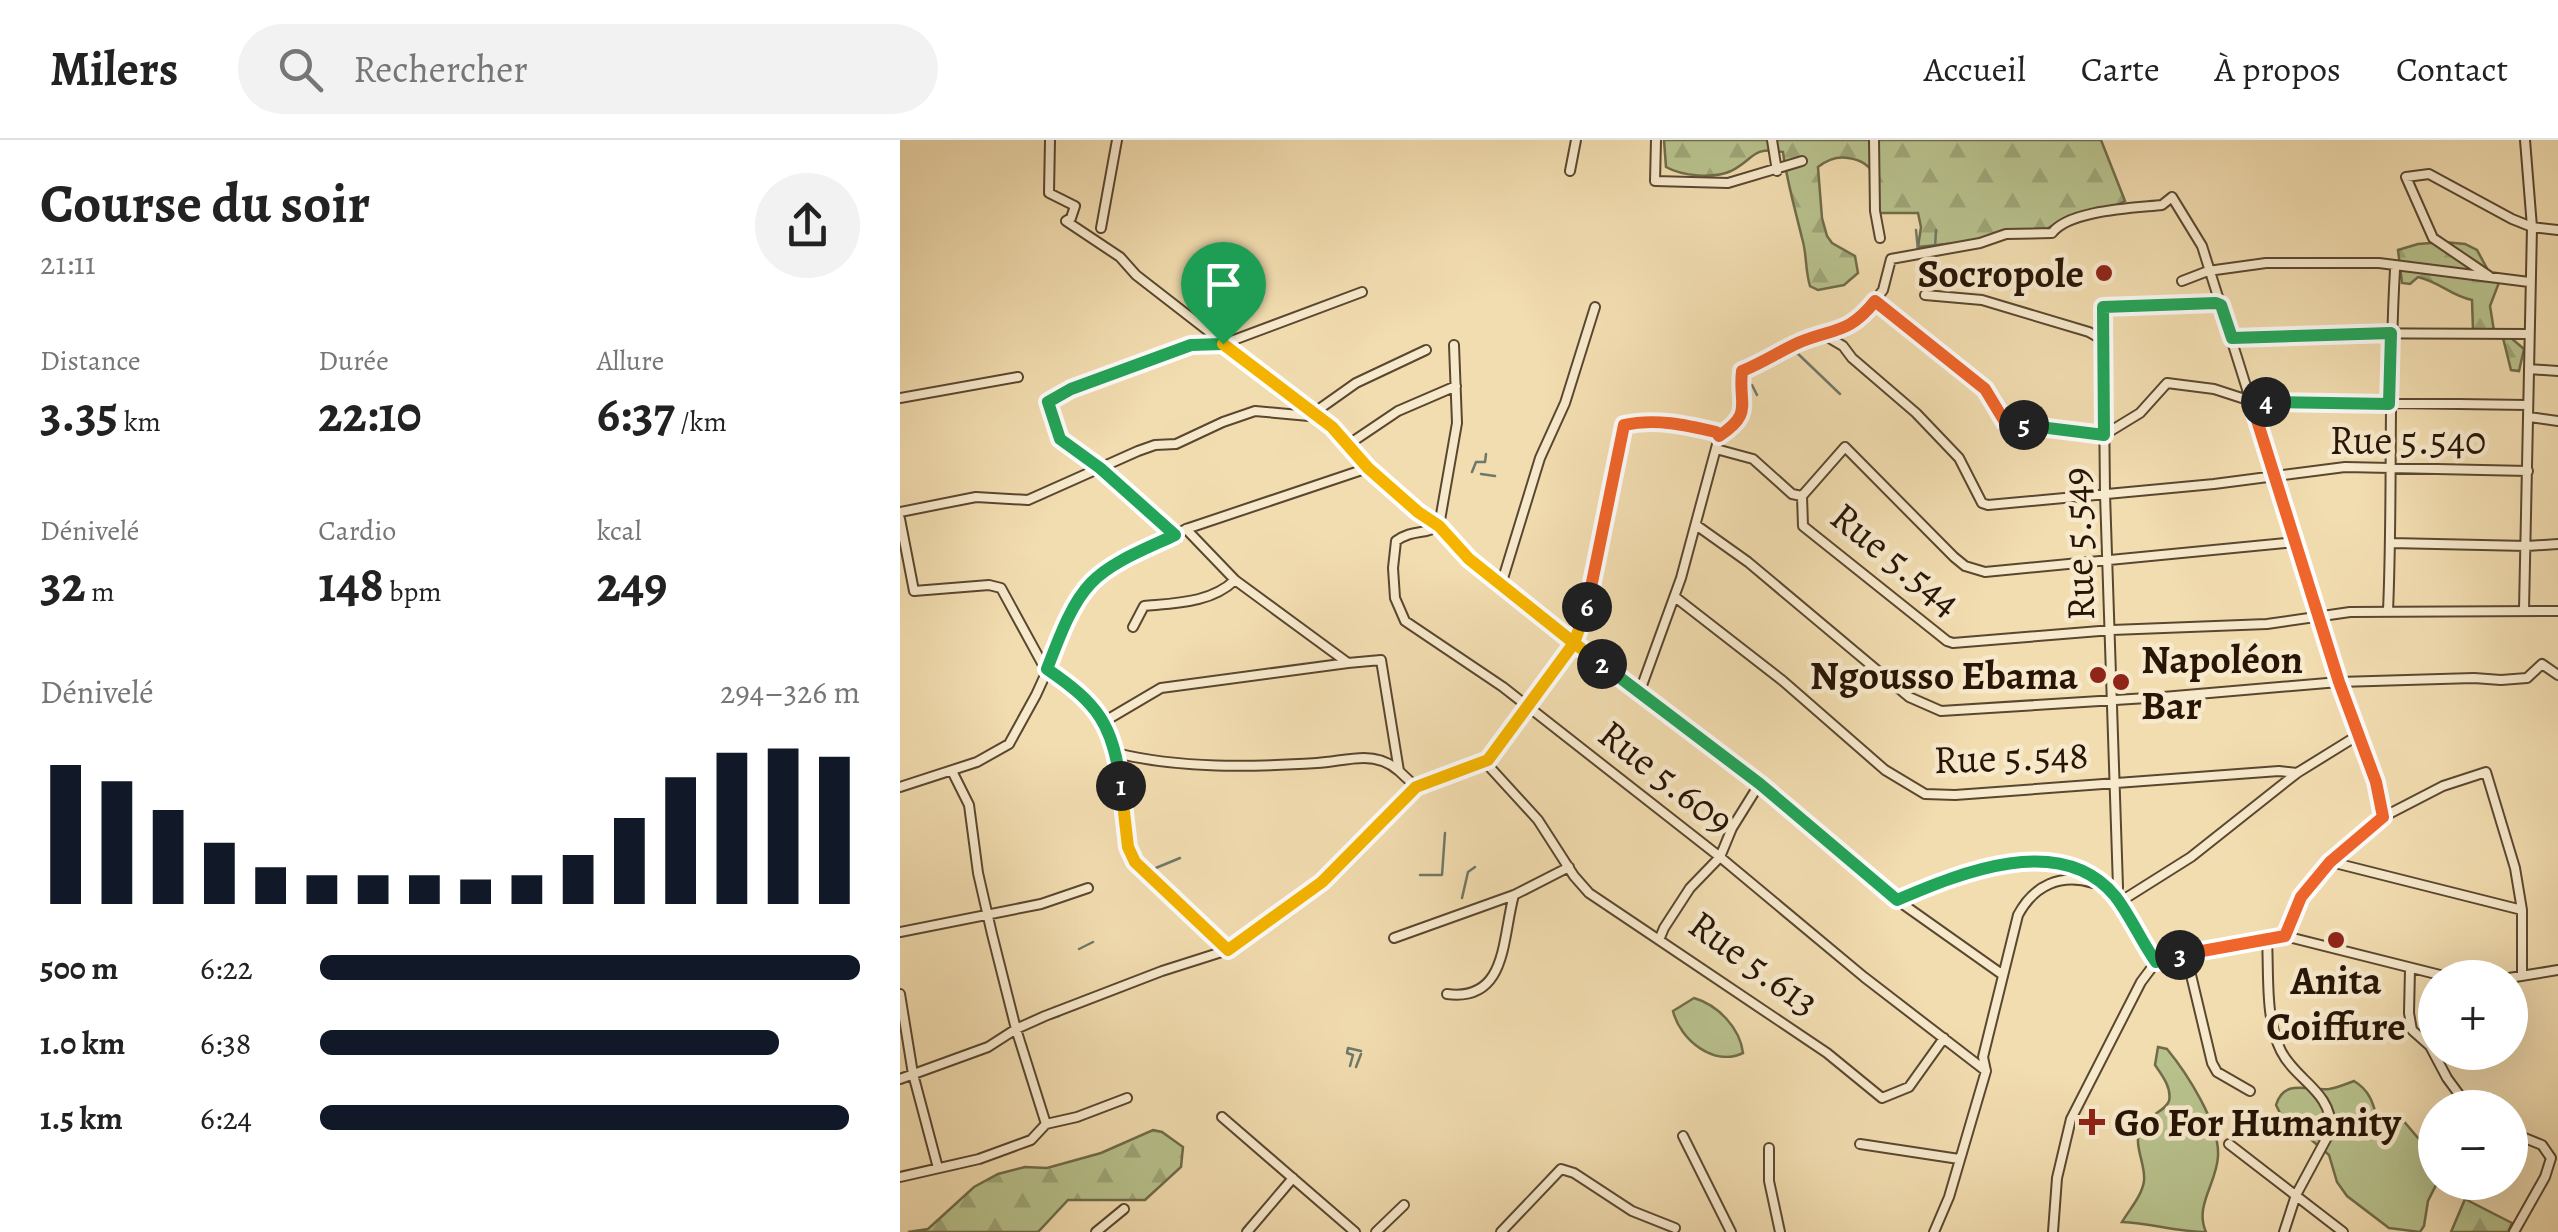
<!DOCTYPE html>
<html lang="fr">
<meta charset="utf-8">
<style>
:root{--surface:#fff;--page:#f2f2f2;--text:#222;--muted:#767676;--line:#e0e0e0;--accent:#111827}
body{margin:0;font-family:Alegreya,serif;background:var(--page);color:var(--text);height:100vh;display:flex;flex-direction:column;font-size:38px;white-space:nowrap}
*{box-sizing:border-box;margin:0}
p{font-size:32px;color:var(--muted)}
.icon{flex:none;width:55px;height:55px;fill:none;stroke:currentColor;stroke-width:2;stroke-linecap:round;stroke-linejoin:round}
.map{position:relative;flex:1;overflow:hidden}
.details{display:flex;flex-direction:column;background:var(--surface);width:900px}
.details>*{flex:none}
.fabs{position:absolute;left:1518px;top:820px;display:grid;gap:20px}
.fabs a{display:grid;place-items:center;width:110px;height:110px;border-radius:50%;background:var(--surface);box-shadow:0 10px 40px #0002;font-size:50px}
.pin{position:absolute;display:grid;place-items:center;width:85px;height:85px;color:#fff;margin:-102px -42px;border-radius:50% 50% 50% 0;rotate:-45deg;box-shadow:0 0 10px #0007}
.pin .icon{rotate:45deg}
.km{position:absolute;width:50px;height:50px;margin:-25px;border-radius:50%;background:#222;color:#fff;font-size:28px;line-height:50px;text-align:center}
.round{display:grid;place-items:center;flex:none;width:105px;height:105px;border-radius:52px;background:var(--page)}
.headline{display:flex;align-items:center;justify-content:space-between;height:170px;padding:0 40px}
h1{font-size:55px;font-weight:700;line-height:75px}
.stats{display:grid;grid-template-columns:repeat(3,1fr);gap:15px;height:170px;padding:10px 40px}
.stats div{display:grid;align-content:center}
.stats b{font-size:50px;font-weight:700}
.stats small{font-size:28px;font-weight:400}
.stats p{font-size:28px}
.chart{height:280px;padding:20px 40px}
.chart p{display:flex;justify-content:space-between}
.chart svg{width:100%;height:180px;margin-top:10px;stroke:var(--accent);stroke-width:6}
ul{padding:0 40px;list-style:none;font-size:32px}
li{display:grid;grid-template-columns:160px 120px 1fr;align-items:center;height:75px}
li i{height:25px;border-radius:12px;background:var(--accent)}
header{display:flex;align-items:center;gap:60px;box-sizing:border-box;height:140px;padding:0 50px;background:var(--surface);border-bottom:2px solid var(--line)}
header strong{font-size:48px}
nav{display:flex;gap:55px;margin-inline-start:auto;font-size:35px}
.search{width:700px;height:90px;background:var(--page);display:flex;align-items:center;gap:25px;box-sizing:border-box;padding:0 35px;border-radius:55px;color:var(--muted);font-size:38px}
main{display:flex;flex:1;min-height:0}
.map>svg:first-child{display:block}
</style>
<header>
<strong>Milers</strong>
<div class="search"><svg class="icon" aria-label="search" viewBox="0 0 24 24"><circle cx="10" cy="10" r="6"/><path d="M15 15l6 6"/></svg>Rechercher</div>
<nav><a>Accueil</a><a>Carte</a><a>À propos</a><a>Contact</a></nav>
</header>
<main>
<section class="details">
<div class="headline"><div><h1>Course du soir</h1><p>21:11</p></div><a class="round"><svg class="icon" aria-label="share" viewBox="0 0 24 24"><path d="M12 15V3M7 8l5-5 5 5M5 13v7h14v-7"/></svg></a></div>
<div class="stats">
<div><p>Distance</p><b>3.35<small> km</small></b></div>
<div><p>Durée</p><b>22:10</b></div>
<div><p>Allure</p><b>6:37<small> /km</small></b></div>
</div>
<div class="stats">
<div><p>Dénivelé</p><b>32<small> m</small></b></div>
<div><p>Cardio</p><b>148<small> bpm</small></b></div>
<div><p>kcal</p><b>249</b></div>
</div>
<div class="chart"><p><span>Dénivelé</span>294–326 m</p>
<svg viewBox="0 0 160 44" preserveAspectRatio="none"><path d="M5 44V10M15 44V14M25 44V21M35 44V29M45 44V35M55 44V37M65 44V37M75 44V37M85 44V38M95 44V37M105 44V32M115 44V23M125 44V13M135 44V7M145 44V6M155 44V8"/></svg>
</div>
<ul>
<li><b>500 m</b>6:22<i style="width:100%"></i></li>
<li><b>1.0 km</b>6:38<i style="width:85%"></i></li>
<li><b>1.5 km</b>6:24<i style="width:98%"></i></li>
</ul>
</section>
<div class="map">
<svg width="1658" height="1092" viewBox="0 0 1658 1092">
<defs>
<pattern id="forest-firs" width="22" height="20" patternUnits="userSpaceOnUse" patternTransform="scale(2.5)"><rect width="22" height="20" fill="#b8c28d"/><path d="M5 1l3.5 6h-7zM16 11l3.5 6h-7z" fill="#9ea678"/></pattern>
</defs>
<rect width="100%" height="100%" fill="#f2ddb0"/>
<filter id="stains"><feTurbulence type="fractalNoise" baseFrequency=".002" numOctaves="4"/><feColorMatrix values="0 0 0 0 .2 0 0 0 0 .09 0 0 0 0 .02 0 0 0 .5 -.17"/></filter>
<radialGradient id="worn" r=".72"><stop offset=".6" stop-color="#630" stop-opacity="0"/><stop offset="1" stop-color="#630" stop-opacity=".3"/></radialGradient>
<path fill="#b8c28d" stroke="#706c4a" stroke-width="2.5" d="M794,858c24,7 46,30 49,55 -29,14 -63,-13 -70,-42z
M1258,907l9,2c19,23 53,75 51,107 -1,27 -24,50 -12,76 -29,0 -55,-9 -84,-10 7,-12 20,-26 22,-41 2,-18 -12,-36 -3,-54 6,-12 24,-15 28,-26 3,-13 -7,-26 -14,-36z
M1454,941c15,9 19,21 23,37h24l34,40 2,25 -9,18 -4,25 -4,6 -31,-4 -42,-32 -10,-14 -8,-27 -49,-42 -4,-8c8,-27 32,-14 53,-16 8,-1 17,-5 25,-8z"/>
<path fill="url(#forest-firs)" stroke="#706c4a" stroke-width="2.5" d="M764,0h437l24,61 -14,7 -43,8 -23,14 -45,1 -25,10 -57,6 3,-20 -3,-14h-40c2,-27 0,-51 -30,-55 -11,-2 -21,2 -30,9l4,51 5,18 5,7 23,13 3,17 -14,12 -26,5 -8,-4c-5,-16 -3,-32 -8,-48 -7,-29 -15,-56 -19,-86 -32,-6 -28,7 -52,19 -17,8 -49,5 -65,-4z
M1544,102l21,2 12,6 12,22 11,8 -10,26 4,25 16,6 14,12 -5,22 -8,-1 -8,-32 -19,-2 -11,-7 -1,-29c-21,-4 -32,-18 -54,-23l-8,7 -8,-1 -4,-33 20,-6z
M253,990l9,2 21,15 -2,20 -36,33h-77l-30,32h-130l20,-3 46,-42 24,-13 27,-7 22,1 54,-15z
M1565,1059l47,24 -4,9h-57z"/>
<g fill="none" stroke-linecap="round" stroke-linejoin="round">
<path stroke="#6d796a" stroke-width="2.5" d="M1016,90l2,20
M1035,108l1,-18
M894,210l46,44
M845,247l7,-2 5,10
M572,332l4,-10h9l1,-8
M581,334l14,2
M251,730l29,-12
M520,735h22l3,-42
M562,758l6,-26 7,-5
M400,762l15,-10
M179,809l14,-7
M149,879l10,-3 -4,-9
M450,926l3,-11 -6,-2 1,-5 13,3
M456,927l5,-13"/>
<defs>
<path id="minor" d="M150,0l-1,53 26,13 -4,12 -5,3 54,36 16,18 196,152 36,41 50,44 21,14 30,33 70,58 221,166 137,117c64,-27 163,-69 218,-4 16,19 26,45 41,66l129,-26 167,42
M756,0l-1,41 73,2 74,-22
M872,0l5,31
M974,0l1,71 5,27
M670,31l6,-31
M201,88l16,-88
M1589,136l-56,-38 -27,-61 23,-3 83,45 20,8 26,3
M1282,141l26,-10 58,-8h113l150,19
M1025,155l57,5 107,32 14,8
M975,161c36,30 74,54 108,86 12,11 12,31 29,37l92,11 36,-22 27,-30 47,6 37,12 277,4
M926,196l17,10 9,12 64,55 43,45 23,45 6,2 226,-21 131,-17 183,4
M1332,198l67,-5 230,1
M554,205l3,78 -18,103c-15,9 -26,3 -43,15l-3,27 2,30 10,23 98,66 217,170 144,120 122,94
M1629,229l29,2
M0,258l118,-21
M415,272l41,-29 70,-33
M1629,277l29,4
M449,304l49,-33 58,-25
M816,309l37,10 39,35 10,2 1,30 144,115 6,2 159,-13 155,-6 83,-12 208,-1
M902,356l43,-49 109,110 11,9 20,6 310,-30
M0,372l76,-15 52,3 110,-49 17,-6 21,-1 47,-22 32,-11 65,6
M0,379l14,72 75,-6 12,3 42,77 40,29 12,13 17,28 14,98 9,29 93,88
M796,385l52,37 161,135 32,14 222,-14 176,-15 135,-4 27,2 26,-2 15,-14 16,11
M286,389l49,51 113,83 33,-3 18,111 17,16 71,-27 86,-117 14,-36 37,-182c31,-7 62,0 92,7l3,5
M275,395l-75,-67 -40,-29 -12,-37 23,-13 120,-44 32,-1 139,-52
M1491,403l136,3 31,-2
M601,445l39,-127 25,-55 30,-96
M775,457l108,84 102,89 40,24 30,1 324,-24 18,2
M1624,470l8,-383 -7,-87
M1488,471c5,-114 0,-227 7,-341
M233,487l11,-21c32,-3 67,-3 91,-26
M740,551l41,-113 38,-141c35,-24 18,-32 23,-66l59,-29 36,-10 25,-14 21,-28 8,-31 89,-16 26,-9 46,-1c17,-23 82,-25 110,-28l10,-8 30,49 137,436 37,100 7,35 -52,45 -30,35 -16,39
M205,581l56,-33 187,-25
M216,613c65,16 135,14 201,10 16,-1 32,-5 47,-5 13,0 25,4 35,13
M585,622l53,58 36,56 15,17 70,47
M52,631l17,34 9,68 14,61 24,95 30,95
M860,643l-28,45 -12,29 -30,31 -26,40 -5,12 168,113 55,45 27,-11 35,-49
M0,647l77,-25 32,-18 27,-49 43,-94 16,-23 91,-49 182,-61
M1483,677l60,-31 43,-14 29,96 7,42
M1431,722l191,48v66
M1215,757l3,-10 -13,-393 -2,-187 118,-2
M997,760l106,75
M1218,763l73,-46 106,-84 63,-39
M0,792l141,-28 47,-16
M494,798l120,-43 55,-28
M1367,800c2,35 -2,79 14,111 15,30 51,40 50,79l-35,65 -12,37
M1286,814l26,109 5,9 33,19
M1510,829l-1,44 3,17 18,16 17,32 22,30
M1609,838l49,-8
M0,854l13,80 25,94
M547,854c61,8 55,-57 67,-99
M0,939l88,-32 28,-18 29,-13 117,-45 66,-21 94,-68 94,-95
M322,977l133,115
M1610,992l32,13 9,13 -6,19 -31,55
M783,996l48,96
M960,1004l99,15
M1329,1004l114,88
M869,1008v33l11,51
M0,1037l79,-18 52,-19 15,-16 31,-7 50,-19
M196,1092l28,-23
M347,1092l46,-54
M476,1092l28,-27
M601,1092l60,-63 13,4 58,38 43,17
M1034,1092l15,-35 37,-126 -3,-14 35,-142c16,-30 43,-42 75,-32
M1153,1092l4,-54 14,-59 70,-137 15,-20"/>
</defs>
<use href="#minor" stroke="#5a4730" stroke-width="12"/>
<use href="#minor" stroke="#f7e9cc" stroke-width="8"/>
</g>
<g fill="none" stroke-linecap="round" stroke-linejoin="round">
<defs>
<path id="split-1" d="M221,646c-8,-62 -23,-82 -74,-117 11,-28 23,-64 44,-86 21,-22 57,-35 84,-48l-75,-67 -40,-29 -12,-37 23,-13 120,-44 32,-1"/>
<path id="split-2" d="M221,646l7,61 7,15 93,88 94,-68 94,-95 72,-27 86,-117 28,21"/>
<path id="split-3" d="M702,524l158,120 137,116c63,-27 164,-69 218,-4 15,19 26,45 41,66l24,-7"/>
<path id="split-4" d="M1280,815l105,-19 16,-39 29,-35 53,-45 -7,-35 -37,-100 -88,-281 15,1"/>
<path id="split-5" d="M1124,285l80,10 -1,-128 113,-4 5,2 11,33 159,-5 -2,71 -123,-2"/>
<path id="split-6" d="M687,467l37,-182c31,-7 62,0 92,7l3,4c35,-23 19,-31 23,-65 20,-8 38,-20 58,-29 34,-14 49,-8 75,-41l110,88 20,33 19,3"/>
<path id="split-7" d="M323,204l109,83 36,41 50,44 21,14 30,33 105,84 13,-36"/>
</defs>
<use href="#split-1" stroke="#fff" stroke-width="20"/>
<use href="#split-2" stroke="#fff" stroke-width="20"/>
<use href="#split-3" stroke="#fff" stroke-width="20"/>
<use href="#split-4" stroke="#fff" stroke-width="20"/>
<use href="#split-5" stroke="#fff" stroke-width="20"/>
<use href="#split-6" stroke="#fff" stroke-width="20"/>
<use href="#split-7" stroke="#fff" stroke-width="20"/>
<use href="#split-1" stroke="#22a559" stroke-width="12"/>
<use href="#split-2" stroke="#f5b400" stroke-width="12"/>
<use href="#split-3" stroke="#22a559" stroke-width="12"/>
<use href="#split-4" stroke="#f0652b" stroke-width="12"/>
<use href="#split-5" stroke="#22a559" stroke-width="12"/>
<use href="#split-6" stroke="#f0652b" stroke-width="12"/>
<use href="#split-7" stroke="#f5b400" stroke-width="12"/>
</g>
<g fill="#8f2418" stroke="#f7e9cc" stroke-width="4">
<circle cx="1204" cy="133" r="10"/>
<circle cx="1198" cy="535" r="10"/>
<circle cx="1221" cy="542" r="10"/>
<circle cx="1436" cy="800" r="10"/>
<path d="M1187 967h10v10h10v10h-10v10h-10v-10h-10v-10h10z"/>
</g>
<g text-anchor="middle" dominant-baseline="central" stroke-width="9" stroke-linejoin="round" paint-order="stroke">
<g font-size="40" font-weight="bold" fill="#281506" stroke="#f7e9cc" text-anchor="end">
<text x="1184" y="133">Socropole</text>
<text x="1241" y="519" text-anchor="start">Napoléon<tspan x="1241" dy="46">Bar</tspan></text>
<text x="1178" y="535">Ngousso Ebama</text>
<text x="1436" y="840" text-anchor="middle">Anita<tspan x="1436" dy="46">Coiffure</tspan></text>
<text x="1214" y="982" text-anchor="start">Go For Humanity</text>
</g>
<g font-size="40" fill="#281506" stroke="#f7e9cc">
<text x="1508" y="300">Rue 5.540</text>
<text transform="translate(1178 404) rotate(-92)">Rue 5.549</text>
<text transform="translate(996 419) rotate(39)">Rue 5.544</text>
<text transform="translate(1111 617) rotate(-2)">Rue 5.548</text>
<text transform="translate(766 637) rotate(38)">Rue 5.609</text>
<text transform="translate(854 823) rotate(36)">Rue 5.613</text>
</g>
</g>
<rect width="100%" height="100%" filter="url(#stains)"/>
<rect width="100%" height="100%" fill="url(#worn)"/>
</svg>
<div class="fabs">
<a>+</a>
<a>−</a>
</div>
<div class="pin" style="left:323px;top:204px;background:#1e9e55"><svg class="icon" aria-label="arrive" viewBox="0 0 24 24"><path d="M6 21V4h12l-3 4 3 4H6"/></svg></div>
<b class="km" style="left:221px;top:646px">1</b>
<b class="km" style="left:702px;top:524px">2</b>
<b class="km" style="left:1280px;top:815px">3</b>
<b class="km" style="left:1366px;top:262px">4</b>
<b class="km" style="left:1124px;top:285px">5</b>
<b class="km" style="left:687px;top:467px">6</b>
</div>
</main>
